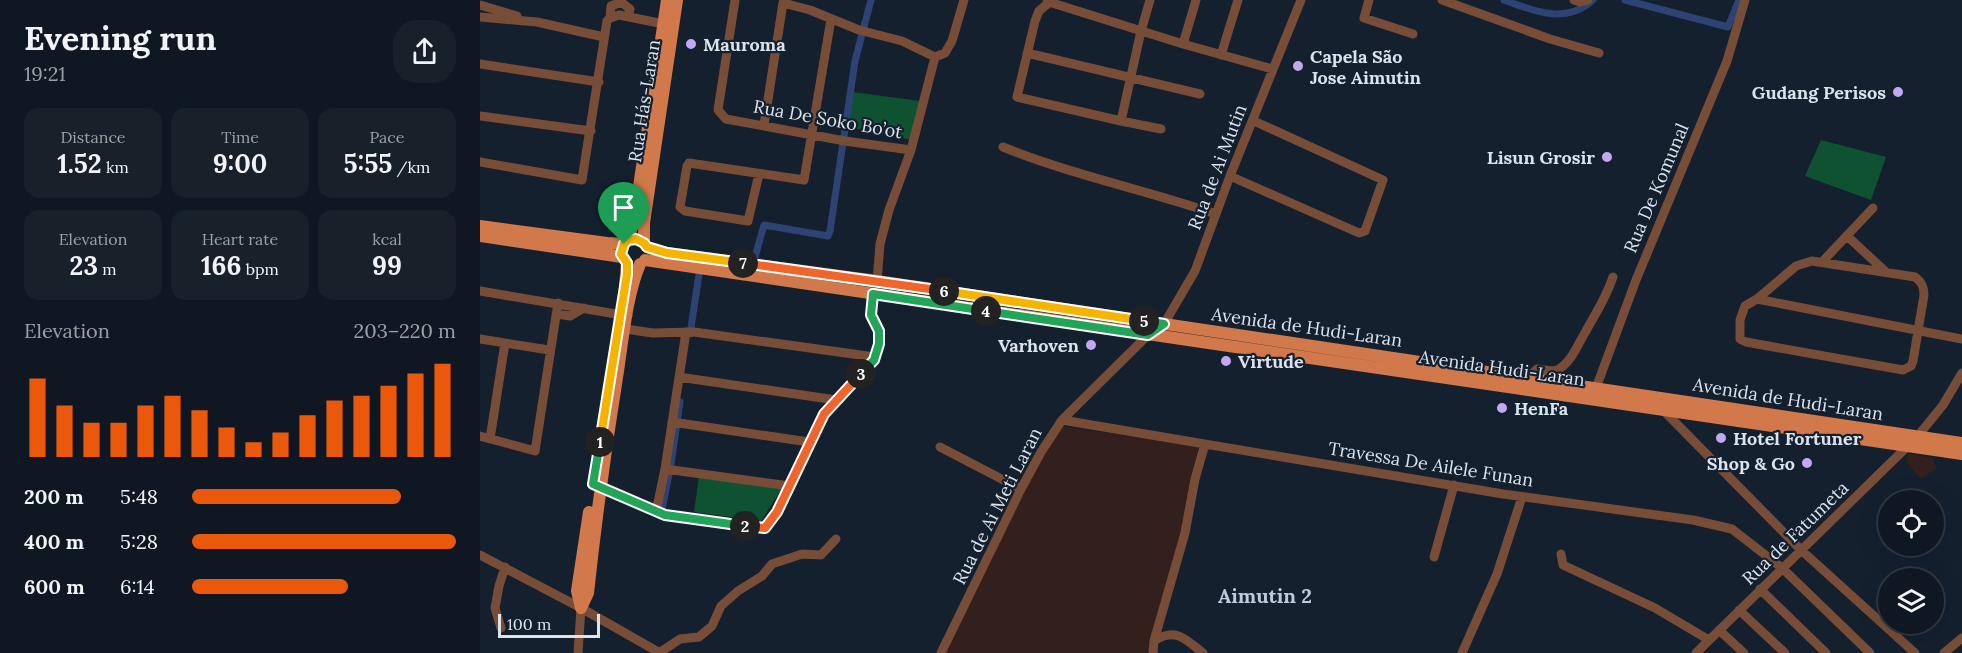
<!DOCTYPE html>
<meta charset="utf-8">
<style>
:root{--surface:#0f1822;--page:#18212a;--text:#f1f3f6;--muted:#9ba0a5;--line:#2f3740;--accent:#ea580c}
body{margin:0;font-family:Lora,serif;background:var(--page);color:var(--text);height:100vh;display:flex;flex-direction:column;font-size:22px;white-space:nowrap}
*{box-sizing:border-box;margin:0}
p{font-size:20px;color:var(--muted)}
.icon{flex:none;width:33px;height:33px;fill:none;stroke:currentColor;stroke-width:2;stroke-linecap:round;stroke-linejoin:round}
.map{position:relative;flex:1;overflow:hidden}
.sheet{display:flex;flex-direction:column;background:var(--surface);width:480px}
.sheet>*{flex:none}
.fabs{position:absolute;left:1398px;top:490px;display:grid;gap:12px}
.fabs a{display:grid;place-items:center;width:66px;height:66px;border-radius:50%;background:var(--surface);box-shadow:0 6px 24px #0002,0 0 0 2px var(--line);font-size:30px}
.scale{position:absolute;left:18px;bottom:15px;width:102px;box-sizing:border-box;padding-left:6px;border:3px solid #dbe3ed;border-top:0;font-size:16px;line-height:21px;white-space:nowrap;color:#dbe3ed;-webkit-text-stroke:4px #14202e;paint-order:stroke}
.pin{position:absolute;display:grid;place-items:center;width:51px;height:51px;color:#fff;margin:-62px -26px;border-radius:50% 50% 50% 0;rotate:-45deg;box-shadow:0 0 6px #0007}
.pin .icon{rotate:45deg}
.km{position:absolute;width:30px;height:30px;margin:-15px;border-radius:50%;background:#222;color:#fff;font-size:16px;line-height:30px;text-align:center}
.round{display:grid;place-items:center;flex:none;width:63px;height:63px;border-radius:24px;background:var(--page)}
.summary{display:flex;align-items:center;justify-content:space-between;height:102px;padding:0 24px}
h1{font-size:33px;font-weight:800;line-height:45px}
.stats{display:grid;grid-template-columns:repeat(3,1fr);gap:9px;height:102px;padding:6px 24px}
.stats div{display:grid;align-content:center;border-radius:15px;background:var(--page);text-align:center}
.stats b{font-size:26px;font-weight:800}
.stats small{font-size:16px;font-weight:400}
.stats p{font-size:16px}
.chart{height:168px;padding:12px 24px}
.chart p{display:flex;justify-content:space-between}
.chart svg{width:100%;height:108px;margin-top:6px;stroke:var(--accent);stroke-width:6}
ul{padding:0 24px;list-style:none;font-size:20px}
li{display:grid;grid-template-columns:96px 72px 1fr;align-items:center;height:45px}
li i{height:15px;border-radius:8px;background:var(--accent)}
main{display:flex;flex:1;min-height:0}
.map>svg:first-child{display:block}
</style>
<main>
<section class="sheet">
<div class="summary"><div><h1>Evening run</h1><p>19:21</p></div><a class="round"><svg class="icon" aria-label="share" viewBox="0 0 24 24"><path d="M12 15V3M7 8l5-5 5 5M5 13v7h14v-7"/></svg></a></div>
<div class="stats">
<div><p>Distance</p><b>1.52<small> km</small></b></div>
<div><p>Time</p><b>9:00</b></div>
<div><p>Pace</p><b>5:55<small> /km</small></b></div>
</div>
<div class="stats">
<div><p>Elevation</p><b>23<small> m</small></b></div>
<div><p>Heart rate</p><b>166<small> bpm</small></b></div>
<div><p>kcal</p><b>99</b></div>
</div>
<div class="chart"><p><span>Elevation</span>203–220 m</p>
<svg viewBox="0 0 160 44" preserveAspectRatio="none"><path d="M5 44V12M15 44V23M25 44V30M35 44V30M45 44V23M55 44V19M65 44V25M75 44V32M85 44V38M95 44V34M105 44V27M115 44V21M125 44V19M135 44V15M145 44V10M155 44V6"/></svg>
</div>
<ul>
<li><b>200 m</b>5:48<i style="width:79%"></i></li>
<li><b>400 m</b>5:28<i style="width:100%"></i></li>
<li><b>600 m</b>6:14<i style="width:59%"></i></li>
</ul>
</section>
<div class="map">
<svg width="1482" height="653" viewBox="0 0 1482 653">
<rect width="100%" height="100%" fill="#14202e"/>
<path fill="#33201d" d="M580,426l139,20 -2,25 -43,182h-213l100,-204z
M1430,454l23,4 1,6 3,4 -16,11 -15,-17 1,-6z"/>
<path fill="#0e5232" d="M372,92l68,9 -8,39 -64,-13z
M1341,140l65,17 -15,43 -66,-24z
M219,476l84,11 -22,34 -67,-9z"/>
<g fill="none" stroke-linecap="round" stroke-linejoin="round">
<path stroke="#2d4374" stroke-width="7" d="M1024,0c30,11 62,25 89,0
M1145,0l103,27 11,-27
M273,264l11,-39 64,11 2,-5 25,-170 16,-61
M210,334l10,-66
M179,515h2l10,-51 9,-62"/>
<path stroke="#784d38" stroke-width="9" d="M255,0l-17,110 8,9 119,22 66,9 -22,60 -9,34 -3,37
M304,0l-1,3 27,7 49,20 43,11 33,16
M567,0l2,2 134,42 89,25
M572,0l-13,11 -4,10 -18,76 104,24 20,-90 9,-31
M889,0l-5,18 49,16
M962,0l108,39 49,14
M1094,0l6,2 8,-2
M0,5l37,11
M0,17l57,5 67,15
M130,18l1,-12 10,-4 9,7 -2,8
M703,44l13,-44
M547,53l173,41
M741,55l17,-55
M455,57l10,-4 7,-12 12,-41
M0,64l119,18
M0,116l111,15
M641,121l40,8
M284,125l19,-122
M523,147c69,28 143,43 213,67
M431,150l24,-93
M0,162l102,18 25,-159 3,-3 9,-3 45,9
M279,174l-11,47 -63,-10 -5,-4 7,-41 2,-3 115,17 27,-161
M750,176l129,57 6,-2 18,-51 -129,-59
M1367,236l39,36
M1332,261l103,16c7,5 9,10 9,18l-11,66 -2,5 -8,4 -157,-28 -6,-3v-19l5,-14 12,-7 39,-33z
M1342,262l51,-54
M0,291l148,25
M1277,299l205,40
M76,314l14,2 14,-8
M145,329l28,4 41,-1 181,25
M0,339l69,11
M199,377l157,23
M1048,377l9,-8c7,0 16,4 22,0 13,-8 19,-25 27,-38 11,-20 19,-31 27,-54
M1116,388l40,-108 91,-219 18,-61
M1183,410l137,139 115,104
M582,420l441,74 190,26 39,9 50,39 88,85
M192,422l137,20
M0,436l55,15 23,-148
M10,439l15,-96
M460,447l81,42
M185,469l125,17
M113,484l72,31 100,13 12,-16 47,-98 50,-54 6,-16 -1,-13 -8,-16 2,-20
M176,512l9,-43 21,-137
M1081,554l2,11 92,43 54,32
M0,555l101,53 79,45
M954,557l20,-72
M1280,589l66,64
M1259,610l46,43
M21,628l-6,-20 4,-22 6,-19
M1239,630l25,23
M674,641c22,-14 31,-2 49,12
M98,653l3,-45
M179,653l21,-14 19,-2 13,-11 9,-20 17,-15 24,-15 10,-12 30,-10 19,1 15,-16
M461,653l80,-164 20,-37 21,-32 86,-85 16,-11 31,-53 35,-95 71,-176
M673,653l1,-12 31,-108 10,-54 10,-35
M982,653l35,-79 25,-77
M1216,653l221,-216 26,-32 19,-32
M1464,653l18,-15"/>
<path stroke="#d1794b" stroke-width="12" d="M0,226l127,17 17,1
M0,236l142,21
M148,240l6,-20 33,-220
M164,243v-20l33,-223
M167,247l20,6 210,28 1085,162
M165,260l1317,194
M145,287l2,-24
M101,608l7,-15c8,-74 18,-148 30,-222 5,-33 9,-77 22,-107
M101,608l-4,-17 12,-79"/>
</g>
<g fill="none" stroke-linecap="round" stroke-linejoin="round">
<defs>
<path id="split-1" d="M120,442l27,-168v-11l-6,-9 3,-10"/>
<path id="split-2" d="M120,442l-7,42 72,31 80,11"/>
<path id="split-3" d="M265,526l20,2 12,-16 47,-98 37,-40"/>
<path id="split-4" d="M381,374l13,-14 5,-16v-13l-8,-16 2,-21 113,17"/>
<path id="split-5" d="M506,311l162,24 16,-11 -20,-3"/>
<path id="split-6" d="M464,291l200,30"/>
<path id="split-7" d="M263,263l201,28"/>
<path id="split-8" d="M144,244l4,-4 8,-1 8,4 3,4 20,6 76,10"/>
</defs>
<use href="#split-1" stroke="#fff" stroke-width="12"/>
<use href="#split-2" stroke="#fff" stroke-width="12"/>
<use href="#split-3" stroke="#fff" stroke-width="12"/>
<use href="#split-4" stroke="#fff" stroke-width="12"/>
<use href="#split-5" stroke="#fff" stroke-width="12"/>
<use href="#split-6" stroke="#fff" stroke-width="12"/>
<use href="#split-7" stroke="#fff" stroke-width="12"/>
<use href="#split-8" stroke="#fff" stroke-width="12"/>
<use href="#split-1" stroke="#f5b400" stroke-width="8"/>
<use href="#split-2" stroke="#22a559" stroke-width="8"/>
<use href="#split-3" stroke="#f0652b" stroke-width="8"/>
<use href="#split-4" stroke="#22a559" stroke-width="8"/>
<use href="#split-5" stroke="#22a559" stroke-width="8"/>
<use href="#split-6" stroke="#f5b400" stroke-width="8"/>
<use href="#split-7" stroke="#f0652b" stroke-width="8"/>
<use href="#split-8" stroke="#f5b400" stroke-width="8"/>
</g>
<g fill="#c2a8f3" stroke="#14202e" stroke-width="2">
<circle cx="211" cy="44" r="6"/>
<circle cx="818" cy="66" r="6"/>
<circle cx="1418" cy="92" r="6"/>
<circle cx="1127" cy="157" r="6"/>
<circle cx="611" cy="345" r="6"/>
<circle cx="746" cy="361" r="6"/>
<circle cx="1022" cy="408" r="6"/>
<circle cx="1241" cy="438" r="6"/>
<circle cx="1327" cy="463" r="6"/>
</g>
<g text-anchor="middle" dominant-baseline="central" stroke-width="4.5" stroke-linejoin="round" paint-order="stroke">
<g font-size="18" font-weight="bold" fill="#dbe3ed" stroke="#14202e" text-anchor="start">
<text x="223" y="44">Mauroma</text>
<text x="830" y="56">Capela São<tspan x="830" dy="21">Jose Aimutin</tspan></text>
<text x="1406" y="92" text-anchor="end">Gudang Perisos</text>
<text x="1115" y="157" text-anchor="end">Lisun Grosir</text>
<text x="599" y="345" text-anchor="end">Varhoven</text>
<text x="758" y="361">Virtude</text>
<text x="1034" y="408">HenFa</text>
<text x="1253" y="438">Hotel Fortuner</text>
<text x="1315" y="463" text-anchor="end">Shop &amp; Go</text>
</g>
<g font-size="18" fill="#dbe3ed" stroke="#14202e">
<text transform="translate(164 101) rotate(-81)">Rua Hás-Laran</text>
<text transform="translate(348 119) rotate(10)">Rua De Soko Bo’ot</text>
<text transform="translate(737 167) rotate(-69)">Rua de Ai Mutin</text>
<text transform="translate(1176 188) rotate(-67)">Rua De Komunal</text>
<text transform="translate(827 327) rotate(8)">Avenida de Hudi-Laran</text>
<text transform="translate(1022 368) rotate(8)">Avenida Hudi-Laran</text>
<text transform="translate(1308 399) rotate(9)">Avenida de Hudi-Laran</text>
<text transform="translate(951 464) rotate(9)">Travessa De Ailele Funan</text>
<text transform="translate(517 506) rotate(-63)">Rua de Ai Meti Laran</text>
<text transform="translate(1315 533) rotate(-44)">Rua de Fatumeta</text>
</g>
<g font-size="20" font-weight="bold" fill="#bcccde" stroke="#14202e">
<text x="785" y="595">Aimutin 2</text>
</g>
</g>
</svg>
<div class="fabs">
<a><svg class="icon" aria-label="locate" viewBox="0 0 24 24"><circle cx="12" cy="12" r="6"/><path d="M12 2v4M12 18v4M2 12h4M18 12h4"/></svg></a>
<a><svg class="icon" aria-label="layers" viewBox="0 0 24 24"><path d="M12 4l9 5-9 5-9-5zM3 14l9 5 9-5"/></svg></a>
</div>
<div class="scale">100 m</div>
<div class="pin" style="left:144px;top:244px;background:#1e9e55"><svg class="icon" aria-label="arrive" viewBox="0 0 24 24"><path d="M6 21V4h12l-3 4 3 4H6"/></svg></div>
<b class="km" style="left:120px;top:442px">1</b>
<b class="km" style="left:265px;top:526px">2</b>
<b class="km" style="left:381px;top:374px">3</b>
<b class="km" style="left:506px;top:311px">4</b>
<b class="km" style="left:664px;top:321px">5</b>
<b class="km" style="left:464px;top:291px">6</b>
<b class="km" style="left:263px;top:263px">7</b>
</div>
</main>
